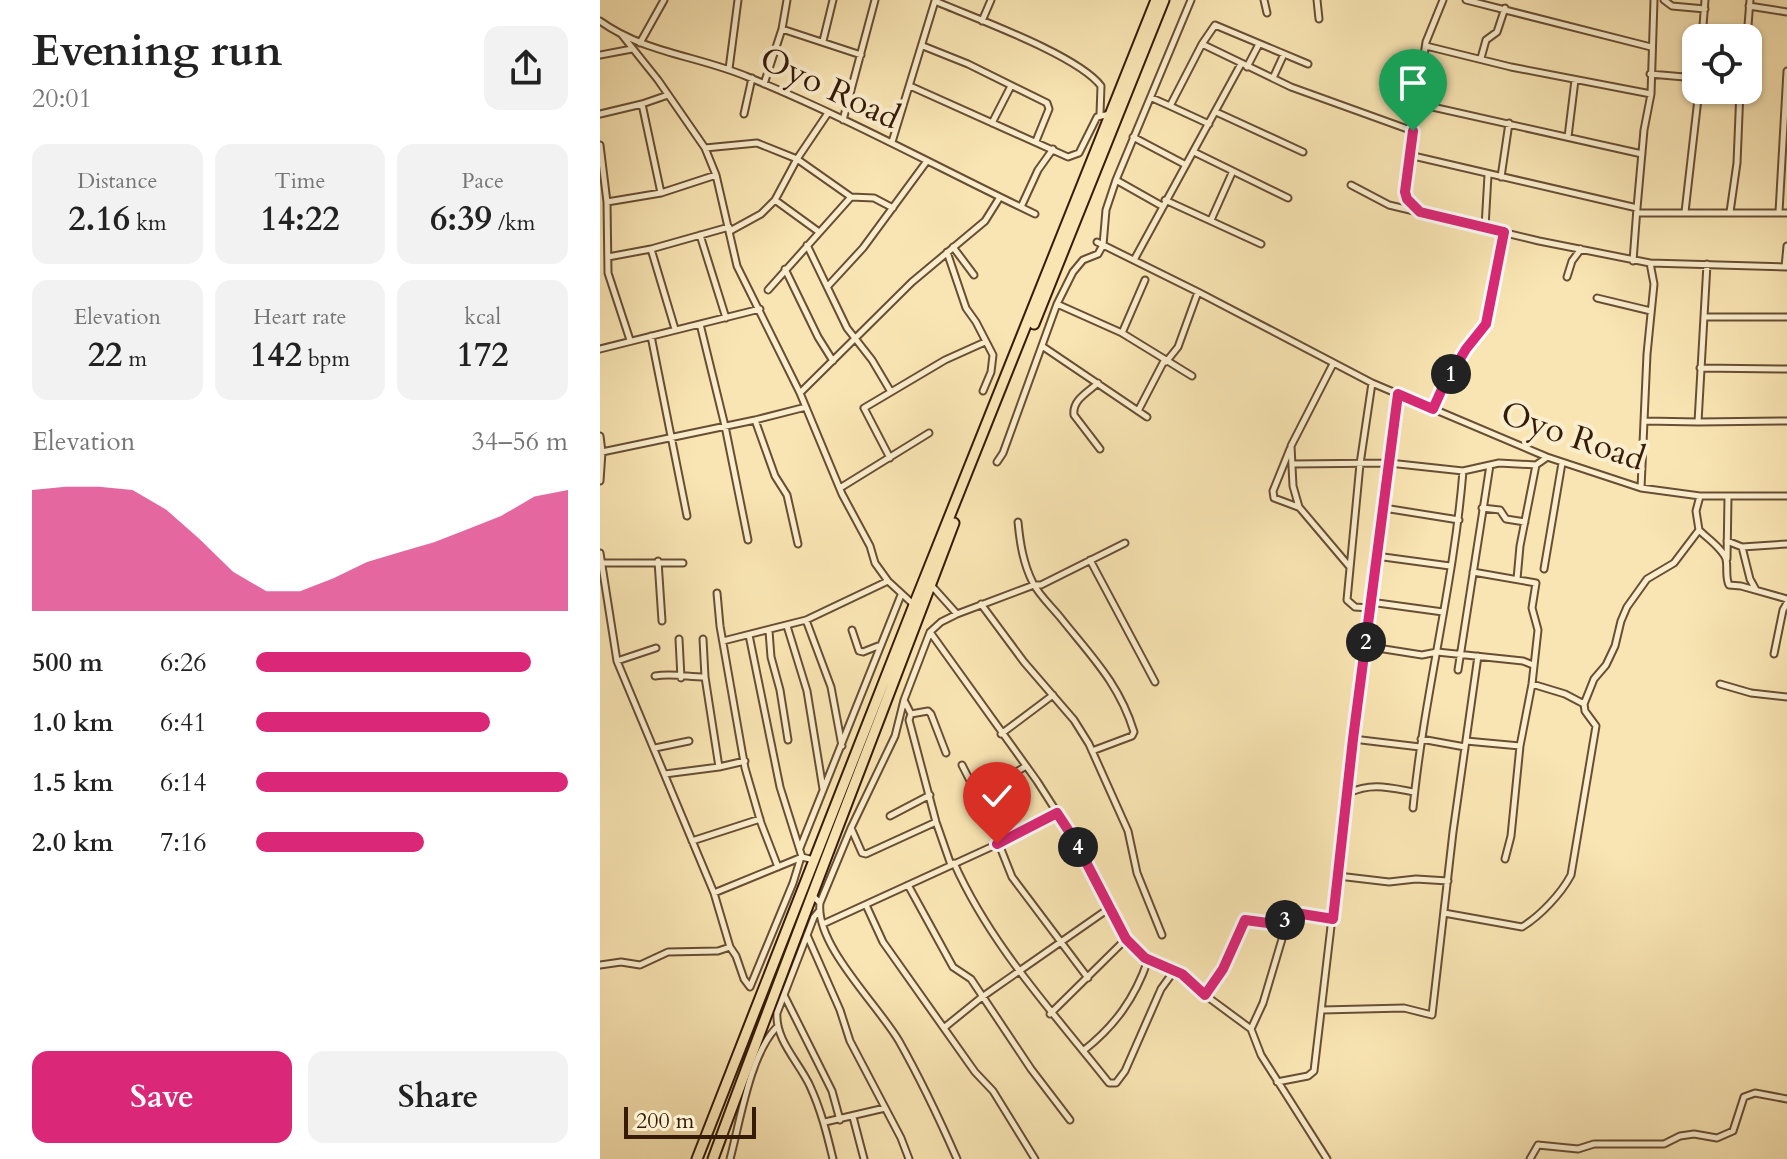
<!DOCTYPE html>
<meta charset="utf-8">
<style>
:root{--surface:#fff;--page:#f2f2f2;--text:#222;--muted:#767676;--accent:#db2777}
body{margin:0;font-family:Cardo,serif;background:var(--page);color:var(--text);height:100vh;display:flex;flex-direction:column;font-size:30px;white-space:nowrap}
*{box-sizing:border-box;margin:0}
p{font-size:26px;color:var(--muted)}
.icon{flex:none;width:44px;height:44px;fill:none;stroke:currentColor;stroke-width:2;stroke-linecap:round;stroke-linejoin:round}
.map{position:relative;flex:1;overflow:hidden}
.sheet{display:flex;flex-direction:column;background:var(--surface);width:600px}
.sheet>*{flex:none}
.buttons{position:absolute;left:1082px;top:24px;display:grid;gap:16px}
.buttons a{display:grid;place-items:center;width:80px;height:80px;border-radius:16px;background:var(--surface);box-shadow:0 2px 6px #0004;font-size:40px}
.scale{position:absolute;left:24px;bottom:20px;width:132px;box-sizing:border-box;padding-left:8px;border:4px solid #361b09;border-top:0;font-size:22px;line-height:28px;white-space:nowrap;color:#361b09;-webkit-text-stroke:6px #fbeece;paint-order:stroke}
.pin{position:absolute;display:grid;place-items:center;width:68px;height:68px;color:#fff;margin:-82px -34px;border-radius:50% 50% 50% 0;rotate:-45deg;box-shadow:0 0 8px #0007}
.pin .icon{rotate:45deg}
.km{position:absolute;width:40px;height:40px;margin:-20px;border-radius:50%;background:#222;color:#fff;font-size:22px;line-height:40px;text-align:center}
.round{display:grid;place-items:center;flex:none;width:84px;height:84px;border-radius:16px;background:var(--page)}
.headline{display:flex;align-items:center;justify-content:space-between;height:136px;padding:0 32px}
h1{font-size:44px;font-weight:800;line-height:60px}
.metrics{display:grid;grid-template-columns:repeat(3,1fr);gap:12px;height:136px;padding:8px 32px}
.metrics div{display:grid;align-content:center;border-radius:16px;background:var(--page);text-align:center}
.metrics b{font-size:34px;font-weight:800}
.metrics small{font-size:22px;font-weight:400}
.metrics p{font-size:22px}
.chart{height:224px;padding:16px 32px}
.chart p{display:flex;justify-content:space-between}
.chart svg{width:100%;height:144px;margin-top:8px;fill:var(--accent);opacity:.7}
.primary-button{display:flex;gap:16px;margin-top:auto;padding:16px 32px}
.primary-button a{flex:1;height:92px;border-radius:16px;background:var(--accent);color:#fff;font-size:32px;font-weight:800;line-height:92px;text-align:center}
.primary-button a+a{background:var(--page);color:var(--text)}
ul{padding:0 32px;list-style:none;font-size:26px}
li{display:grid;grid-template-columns:128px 96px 1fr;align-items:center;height:60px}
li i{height:20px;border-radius:10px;background:var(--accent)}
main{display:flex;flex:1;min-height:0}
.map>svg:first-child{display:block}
</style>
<main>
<section class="sheet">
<div class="headline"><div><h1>Evening run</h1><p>20:01</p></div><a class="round"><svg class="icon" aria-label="share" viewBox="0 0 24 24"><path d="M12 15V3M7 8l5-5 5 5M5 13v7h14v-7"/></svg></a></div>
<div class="metrics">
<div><p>Distance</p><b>2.16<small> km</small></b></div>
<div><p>Time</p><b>14:22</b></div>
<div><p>Pace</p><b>6:39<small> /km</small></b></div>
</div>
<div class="metrics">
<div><p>Elevation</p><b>22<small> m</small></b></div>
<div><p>Heart rate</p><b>142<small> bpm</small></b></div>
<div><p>kcal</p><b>172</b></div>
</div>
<div class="chart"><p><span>Elevation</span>34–56 m</p>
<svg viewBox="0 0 160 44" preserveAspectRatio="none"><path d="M0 44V7L10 6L20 6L30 7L40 13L50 22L60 32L70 38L80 38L90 34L100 29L110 26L120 23L130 19L140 15L150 9L160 7V44z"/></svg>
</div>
<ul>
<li><b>500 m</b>6:26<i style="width:88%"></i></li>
<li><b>1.0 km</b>6:41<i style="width:75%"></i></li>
<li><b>1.5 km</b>6:14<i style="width:100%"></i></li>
<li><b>2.0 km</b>7:16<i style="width:54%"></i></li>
</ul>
<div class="primary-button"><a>Save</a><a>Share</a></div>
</section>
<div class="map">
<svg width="1187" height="1159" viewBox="0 0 1187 1159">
<rect width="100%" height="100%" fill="#f9e5b3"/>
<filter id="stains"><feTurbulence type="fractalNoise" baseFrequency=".0025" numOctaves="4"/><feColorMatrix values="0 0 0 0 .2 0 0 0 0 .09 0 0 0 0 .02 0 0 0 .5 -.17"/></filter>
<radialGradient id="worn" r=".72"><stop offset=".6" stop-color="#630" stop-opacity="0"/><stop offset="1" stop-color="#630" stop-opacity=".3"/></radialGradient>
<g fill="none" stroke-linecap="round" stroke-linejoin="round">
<defs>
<path id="minor" d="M664,0l3,13
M717,0l2,19
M866,0l185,47
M1064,0l8,6 33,3
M335,1c39,17 143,54 166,85l-1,28
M1149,6l38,6
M0,21c44,32 99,35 148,56 98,40 191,91 287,137
M382,21l9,-21
M182,29l79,26
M22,35l36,45 47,68 11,27 21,91 63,127 42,101 28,52 5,17 13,18 25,23
M1102,38l3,-38
M1147,38l3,-38
M223,41l10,-41
M40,43l24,-43
M602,44l89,43 122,44
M323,46l45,18 79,39 2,6 -13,32
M826,46l85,21 140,27
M0,55l32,-6
M881,58l5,-18 11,-8 8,-24
M647,67l12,-23
M129,69l9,-69
M1050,74l46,4
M673,78l11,-24
M164,84l18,-55 5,-29
M310,86l158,71 11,-4 18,-36 13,-3
M552,98l18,8 32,-62 13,-19 93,39
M42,104l19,89
M819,104l223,50
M570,106l39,18
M616,112l87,40
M0,114l42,-10 26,-9
M144,114l8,-36
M243,120l32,-120
M392,123l19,-37
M533,137l53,28
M968,137l7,-57
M292,142l43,-141
M0,145l7,57 1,71 22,67
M105,148l52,-5 40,16 54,38 23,1 19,10
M594,152l94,46
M809,155l228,53 -4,53
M901,177l8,-54
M516,180l46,26
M751,185l38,20 150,36 111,22 4,21 -7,70 -6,134
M175,200l44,32
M565,200l96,44
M7,202l54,-9 55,-18
M421,207l17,-37 15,-21
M1037,208l7,-78 7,-36 3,-94
M819,212l-12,-13 -2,-7 4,-37 17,-113 17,-42
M1085,212l14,-122
M1130,212l7,-49 3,-73
M1179,212l8,-141
M1037,213h150
M611,220l21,-47
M885,227l3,-52
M130,231l31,-17 14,-14 22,-41 31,-46
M100,235l26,83
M497,242l101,50 174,91 175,74 94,31 59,8h87
M207,245l40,83 25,32 19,32
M353,247l21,28
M51,249l24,80
M347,252l19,56 10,14 17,33 -2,17 -8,19
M8,257l43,-8 78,-22
M534,260l107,-196
M1050,263l137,4
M1185,267l2,-21
M185,269l33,68 15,24
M967,277l5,-16 9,-12
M228,286l35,-38 64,-87
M168,290l83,-93
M997,298l54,13
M457,304l65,29 70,43
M1105,317h82
M100,324l25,102 23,114
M522,333l23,-53
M51,336l36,180
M442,346l105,71
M0,349l160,-40
M566,362l12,-15 20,-55
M733,364l-42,82 2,40 6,21 50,59
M1100,368l87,1
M498,383c-10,9 -26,17 -24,32l26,34
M200,393l112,-111 73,-61 15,-24
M833,409l33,-60 20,-25 18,-92
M538,411l26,-50
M155,420l20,56 12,19 11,49
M1046,421l52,1 9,-158
M1098,422l89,-1
M0,436l2,16 -2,29
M690,449l-17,42 1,7 24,9
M2,452l153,-32 51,-13
M290,458l-26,-50 81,-48 40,-18
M397,462l6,-9 54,-149 16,-32 10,-12 15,-6 5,-9 3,-35 10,-30 75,-180
M692,464l97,-1 74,8 36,-8 37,2 10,-7
M240,488l89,-55
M784,508l75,12
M882,508l18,2 6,9 19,3
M418,522c2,21 5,41 15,61 6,12 18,23 27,34 31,39 59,66 74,115l-2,4 -40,15
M1099,530c8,8 23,18 27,29 2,9 -1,17 3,26l12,1 46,13
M1127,541l15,6 45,-3
M1142,547l8,32 6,11
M0,553l17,108 97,232 16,54 6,9 8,23 6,8 43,-104 8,-26
M776,556l74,10
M1127,559l1,-62
M490,560l65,122
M58,561l4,60
M2,563h81
M944,569l18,-106
M873,572l63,11 -4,25 6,22 -6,54 -12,62 -9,90 -6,23
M917,579l3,-33 16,-81
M331,585l26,29
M117,593l3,33 25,142 16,55 17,44
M770,602l73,10
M381,604l43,58 50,58 15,24 39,87 9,42 25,62
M769,608l-14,-1 -8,-7 13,-136 12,-81
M206,620l25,67 11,59
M187,626l20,65 16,98
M252,630l7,21 4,1 15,-6
M169,631l2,26 9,33 8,50
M330,632l107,149 37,58 52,100 19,19 43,19 17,18 46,34 10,26 66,104
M149,635l31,152 22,70
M79,639l2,39
M103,639l2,38 14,90
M123,641l83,-21 82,-39
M765,646l57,9 15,-3 86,9 10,4
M1174,654l9,-44 4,-7
M17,661l39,-13
M858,670l32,-205
M55,676c17,-3 33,1 50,1
M932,684l33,10 19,10
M1120,684l31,9 36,4
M305,702l6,12 -2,6 27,102 15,43
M311,714l17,-3 3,3 15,39
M401,734l52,-39
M753,739l67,8
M821,739l44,8
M866,741l54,5
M55,748l34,-7
M362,765l25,49 25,63 76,101
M65,774l54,-7 26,-6
M749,793c22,-11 42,-5 65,-1
M379,795l47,-29
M813,808c11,-113 41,-224 50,-337
M290,816l40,-21
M251,828l11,25 4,1 70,-32
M92,841l68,-22
M200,848l101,-253
M354,863c37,83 99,149 155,220h7l9,-12 36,-82 13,-18
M738,876l51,6 27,-3 32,2
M308,885l45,82 18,12 60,90 39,51
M114,893l88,-36 12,3
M213,896l7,7 31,-75 44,-92 9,-36 26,-68 11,-10 16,-8 77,-29h7l84,-42
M220,903c-5,42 58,102 79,138 22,39 40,77 58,118
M266,905l17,37 92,130 18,19 42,68
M219,911l-5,6 -37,96c-2,27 22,49 33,73 11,24 17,48 23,73
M844,913l78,14c18,-11 39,-33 49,-52l25,-149 -11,-15 -1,-7 10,-25 12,-14 9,-19 6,-25 6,-14 20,-28 27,-16 25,-33 -3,-19 4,-15
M223,924l190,-87 44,-24
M207,935l33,75 10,31 51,97 8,21
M0,965l21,-3 19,3 28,-13 50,-1 12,-4
M606,994l17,-25 22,-49 23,3 34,-9 31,5
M184,995l48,96 8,29
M722,1010l82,-2 28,7 21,-183 25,-176
M450,1014l76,-75
M345,1027l37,-30 129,-90
M651,1029l12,-26 25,-84
M483,1051c32,-25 52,-53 65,-91
M677,1082l31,-6 6,-5 39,-332 45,-345
M253,1117l11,42
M225,1122l60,-14
M130,1159c10,-37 20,-104 46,-131
M930,1159l8,-14 40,4 16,-5h70l16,-8 14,-2 23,4 16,-7 11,-34 11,-4 32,6"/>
<path id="highway" d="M434,324l130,-324
M97,1159l217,-554 242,-605
M113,1159c78,-213 161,-424 241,-636"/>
</defs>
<use href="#minor" stroke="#674e34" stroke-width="9"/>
<use href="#highway" stroke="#361b09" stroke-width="13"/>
<use href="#minor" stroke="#fbeece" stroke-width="5"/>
<use href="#highway" stroke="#f9e5b3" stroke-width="9"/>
</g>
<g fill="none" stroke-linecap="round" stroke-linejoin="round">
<defs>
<path id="route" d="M397,844l60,-31 17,26 52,100 19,19 37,16 23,21 18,-26 22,-49 23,3 34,-9 31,5 20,-180 45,-345 35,15 9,-20 24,-40 20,-25 18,-92 -84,-20 -13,-13 -2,-7 8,-61"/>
</defs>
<use href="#route" stroke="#fff" stroke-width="16"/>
<use href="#route" stroke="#db2777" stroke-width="10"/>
</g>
<g text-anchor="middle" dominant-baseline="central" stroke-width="8" stroke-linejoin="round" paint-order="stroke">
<g font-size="34" fill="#361b09" stroke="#fbeece">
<text transform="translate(230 88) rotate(25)">Oyo Road</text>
<text transform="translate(973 436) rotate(19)">Oyo Road</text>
</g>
</g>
<rect width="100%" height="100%" filter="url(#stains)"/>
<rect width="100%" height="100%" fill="url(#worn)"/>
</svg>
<div class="buttons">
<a><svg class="icon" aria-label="locate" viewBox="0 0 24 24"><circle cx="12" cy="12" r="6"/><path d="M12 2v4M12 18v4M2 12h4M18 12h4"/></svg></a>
</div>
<div class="scale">200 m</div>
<div class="pin" style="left:813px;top:131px;background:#1e9e55"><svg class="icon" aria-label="arrive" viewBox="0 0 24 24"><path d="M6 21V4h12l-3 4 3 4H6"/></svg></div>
<div class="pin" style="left:397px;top:844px;background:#d93025"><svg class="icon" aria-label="check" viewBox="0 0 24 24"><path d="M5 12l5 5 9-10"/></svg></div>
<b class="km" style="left:851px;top:374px">1</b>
<b class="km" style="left:766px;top:642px">2</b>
<b class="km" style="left:685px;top:920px">3</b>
<b class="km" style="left:478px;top:847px">4</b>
</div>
</main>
